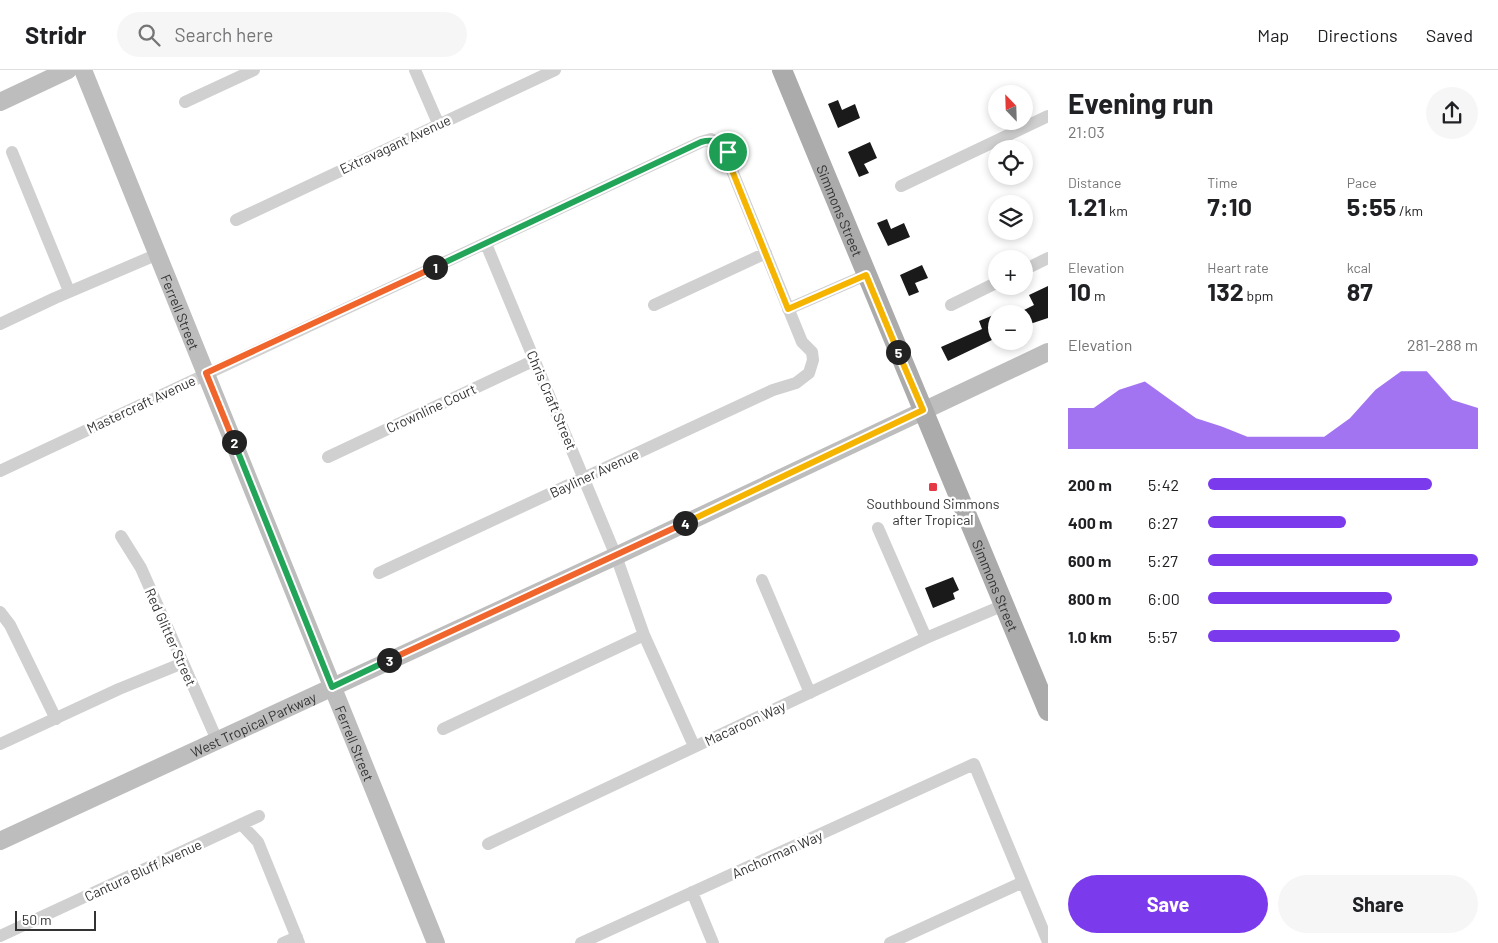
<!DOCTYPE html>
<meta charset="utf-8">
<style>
:root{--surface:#fff;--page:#f6f6f6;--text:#202124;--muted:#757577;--line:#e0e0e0;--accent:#7c3aed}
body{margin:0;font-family:Barlow,sans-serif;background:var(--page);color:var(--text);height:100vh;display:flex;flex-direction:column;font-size:19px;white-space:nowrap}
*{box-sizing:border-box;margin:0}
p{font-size:16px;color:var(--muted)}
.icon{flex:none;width:28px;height:28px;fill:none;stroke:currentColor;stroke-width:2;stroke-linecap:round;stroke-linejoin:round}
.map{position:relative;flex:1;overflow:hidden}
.sheet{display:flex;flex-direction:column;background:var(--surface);width:450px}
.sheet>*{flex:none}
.needle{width:32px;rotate:337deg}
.tools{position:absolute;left:988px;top:15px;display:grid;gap:10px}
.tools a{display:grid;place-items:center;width:45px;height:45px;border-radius:50%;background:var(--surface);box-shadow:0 2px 8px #0003;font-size:25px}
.scale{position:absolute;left:15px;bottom:12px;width:81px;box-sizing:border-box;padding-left:5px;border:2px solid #333;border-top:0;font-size:14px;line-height:18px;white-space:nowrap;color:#333;-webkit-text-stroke:4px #fff;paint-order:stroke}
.pin{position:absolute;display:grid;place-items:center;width:42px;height:42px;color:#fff;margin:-21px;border:2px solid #fff;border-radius:50%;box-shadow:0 1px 5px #0007}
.km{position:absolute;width:25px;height:25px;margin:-12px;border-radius:50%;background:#222;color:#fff;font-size:14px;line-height:25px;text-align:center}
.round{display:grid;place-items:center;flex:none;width:52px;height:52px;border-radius:26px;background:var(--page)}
.head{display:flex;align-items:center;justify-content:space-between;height:85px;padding:0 20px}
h1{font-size:28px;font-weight:700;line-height:38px}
.figures{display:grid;grid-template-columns:repeat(3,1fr);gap:8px;height:85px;padding:5px 20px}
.figures div{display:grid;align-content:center}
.figures b{font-size:25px;font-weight:700}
.figures small{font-size:14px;font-weight:400}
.figures p{font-size:14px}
.chart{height:140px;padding:10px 20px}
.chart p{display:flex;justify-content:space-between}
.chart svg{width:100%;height:90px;margin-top:5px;fill:var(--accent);opacity:.7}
.button{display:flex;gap:10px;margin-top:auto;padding:10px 20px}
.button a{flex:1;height:58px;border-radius:30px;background:var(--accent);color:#fff;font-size:20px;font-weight:700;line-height:58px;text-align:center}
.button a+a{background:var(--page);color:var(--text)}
ul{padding:0 20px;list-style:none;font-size:16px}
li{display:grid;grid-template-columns:80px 60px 1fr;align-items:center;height:38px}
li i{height:12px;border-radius:6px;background:var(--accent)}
header{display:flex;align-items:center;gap:30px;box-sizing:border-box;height:70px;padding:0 25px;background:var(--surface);border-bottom:1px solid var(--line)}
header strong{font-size:24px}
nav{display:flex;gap:28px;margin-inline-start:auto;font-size:18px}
.search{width:350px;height:45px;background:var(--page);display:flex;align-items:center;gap:12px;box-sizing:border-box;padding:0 18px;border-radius:28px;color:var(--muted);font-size:19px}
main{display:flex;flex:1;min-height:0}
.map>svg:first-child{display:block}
</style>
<header>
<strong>Stridr</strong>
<div class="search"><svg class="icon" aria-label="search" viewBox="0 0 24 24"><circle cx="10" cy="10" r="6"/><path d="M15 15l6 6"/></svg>Search here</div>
<nav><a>Map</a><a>Directions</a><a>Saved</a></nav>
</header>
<main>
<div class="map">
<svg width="1048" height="873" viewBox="0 0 1048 873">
<rect width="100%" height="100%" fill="#fff"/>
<path fill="#1a1a1a" d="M838,30l4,10 13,-6 5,14 -22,10 -10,-24z
M870,72l7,16 -13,6 5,9 -10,4 -11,-25z
M887,149l4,10 13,-6 6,14 -22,9 -11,-23z
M922,195l6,13 -13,5 4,9 -10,4 -9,-21z
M1048,216v32l-24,8v-16l10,-5 -5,-10z
M996,244v24l-48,23 -7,-14 41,-18 -3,-8z
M953,507l6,13 -6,3 2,6 -22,9 -8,-20z"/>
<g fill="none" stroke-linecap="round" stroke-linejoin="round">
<path stroke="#d0d0d0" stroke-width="12" d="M415,0l23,53
M185,32l69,-32
M12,82l57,139
M901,116l147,-70
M236,150l319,-150
M486,174l130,312 28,79 50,111
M1024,200l24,-12
M654,235l112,-52
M951,235l45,-22
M788,239l78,-34
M0,254l55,-26 103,-44
M328,387l207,-97
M0,401l701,-329 10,-3 15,8 5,21 71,174 10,10 1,8 -4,13 -13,10 -23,7 -394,183
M878,458l48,110
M121,466l20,32 76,172
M762,510l48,113
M0,542l10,13 46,94
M443,659l201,-94
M0,674l119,-55 64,-26
M241,754l17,18 41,101
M488,774l438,-206 78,-33
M692,822l21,51
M0,866l259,-120
M283,873l14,-6
M581,873l393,-179 74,178
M890,873l133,-61"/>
<g stroke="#bdbdbd" stroke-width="18">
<path id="s1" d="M83,0l353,873"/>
<path d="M0,32l68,-32"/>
<path id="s2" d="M0,771l616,-285 432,-204"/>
</g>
<path stroke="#ababab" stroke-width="20" id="s3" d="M782,0l266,641"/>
</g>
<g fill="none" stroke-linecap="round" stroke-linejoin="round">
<defs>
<path id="split-1" d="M435,197l266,-125c11,-3 22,-1 27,10"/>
<path id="split-2" d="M234,372l-28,-69 229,-106"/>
<path id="split-3" d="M234,372l98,245 57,-27"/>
<path id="split-4" d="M389,590l296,-137"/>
<path id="split-5" d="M685,453l238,-113 -25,-58"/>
<path id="split-6" d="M728,82l3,16 57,141 78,-34 32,77"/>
</defs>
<use href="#split-1" stroke="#fff" stroke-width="10"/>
<use href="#split-2" stroke="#fff" stroke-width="10"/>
<use href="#split-3" stroke="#fff" stroke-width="10"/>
<use href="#split-4" stroke="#fff" stroke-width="10"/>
<use href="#split-5" stroke="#fff" stroke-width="10"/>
<use href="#split-6" stroke="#fff" stroke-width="10"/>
<use href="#split-1" stroke="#22a559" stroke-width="6"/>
<use href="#split-2" stroke="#f0652b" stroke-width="6"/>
<use href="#split-3" stroke="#22a559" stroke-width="6"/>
<use href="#split-4" stroke="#f0652b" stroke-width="6"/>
<use href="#split-5" stroke="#f5b400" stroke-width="6"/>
<use href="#split-6" stroke="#f5b400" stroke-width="6"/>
</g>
<rect fill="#e63946" stroke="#fff" stroke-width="2" x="928" y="412" width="10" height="10" rx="2.5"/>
<g text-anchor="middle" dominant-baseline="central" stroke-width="5" stroke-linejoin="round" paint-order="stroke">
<g font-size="14" fill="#333" stroke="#fff">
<text transform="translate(395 74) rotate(-25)">Extravagant Avenue</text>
<text stroke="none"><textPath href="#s3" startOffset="152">Simmons Street</textPath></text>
<text stroke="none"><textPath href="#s1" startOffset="261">Ferrell Street</textPath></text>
<text transform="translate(552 330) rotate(67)">Chris Craft Street</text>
<text transform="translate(141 334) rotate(-25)">Mastercraft Avenue</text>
<text transform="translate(431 338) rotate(-25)">Crownline Court</text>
<text transform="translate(594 403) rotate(-25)">Bayliner Avenue</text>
<text stroke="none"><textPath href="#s3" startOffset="558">Simmons Street</textPath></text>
<text transform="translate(171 567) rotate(66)">Red Glitter Street</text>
<text transform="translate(745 653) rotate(-25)">Macaroon Way</text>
<text stroke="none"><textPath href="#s2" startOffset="279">West Tropical Parkway</textPath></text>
<text stroke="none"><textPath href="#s1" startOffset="726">Ferrell Street</textPath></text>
<text transform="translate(777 784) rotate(-24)">Anchorman Way</text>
<text transform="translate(143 800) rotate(-25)">Cantura Bluff Avenue</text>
</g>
<g font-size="14" fill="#333" stroke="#fff">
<text x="933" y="433">Southbound Simmons<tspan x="933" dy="16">after Tropical</tspan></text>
</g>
</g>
</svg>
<div class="tools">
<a><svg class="needle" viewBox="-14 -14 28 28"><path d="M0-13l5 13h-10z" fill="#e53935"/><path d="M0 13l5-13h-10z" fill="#757577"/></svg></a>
<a><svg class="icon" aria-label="locate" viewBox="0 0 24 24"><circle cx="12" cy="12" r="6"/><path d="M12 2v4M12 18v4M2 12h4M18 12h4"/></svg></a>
<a><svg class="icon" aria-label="layers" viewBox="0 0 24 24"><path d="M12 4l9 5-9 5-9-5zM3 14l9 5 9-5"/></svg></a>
<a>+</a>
<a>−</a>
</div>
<div class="scale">50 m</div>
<div class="pin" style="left:728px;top:82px;background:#1e9e55"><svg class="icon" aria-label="arrive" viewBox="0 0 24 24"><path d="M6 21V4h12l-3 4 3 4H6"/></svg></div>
<b class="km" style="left:435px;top:197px">1</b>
<b class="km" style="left:234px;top:372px">2</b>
<b class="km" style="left:389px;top:590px">3</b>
<b class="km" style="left:685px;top:453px">4</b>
<b class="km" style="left:898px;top:282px">5</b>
</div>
<section class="sheet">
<div class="head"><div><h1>Evening run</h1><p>21:03</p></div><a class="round"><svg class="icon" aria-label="share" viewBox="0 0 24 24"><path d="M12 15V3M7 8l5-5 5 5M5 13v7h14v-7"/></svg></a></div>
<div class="figures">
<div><p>Distance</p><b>1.21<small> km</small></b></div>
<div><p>Time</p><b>7:10</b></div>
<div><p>Pace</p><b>5:55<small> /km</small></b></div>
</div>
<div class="figures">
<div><p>Elevation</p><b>10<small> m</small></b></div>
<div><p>Heart rate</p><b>132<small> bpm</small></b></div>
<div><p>kcal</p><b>87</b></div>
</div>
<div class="chart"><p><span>Elevation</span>281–288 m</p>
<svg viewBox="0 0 160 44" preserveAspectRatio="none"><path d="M0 44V24L10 24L20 15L30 11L40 20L50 29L60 33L70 38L80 38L90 38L100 38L110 29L120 15L130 6L140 6L150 20L160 24V44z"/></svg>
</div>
<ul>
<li><b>200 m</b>5:42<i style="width:83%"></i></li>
<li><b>400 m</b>6:27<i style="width:51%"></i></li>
<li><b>600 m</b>5:27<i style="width:100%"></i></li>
<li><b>800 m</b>6:00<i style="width:68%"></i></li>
<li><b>1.0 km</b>5:57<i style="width:71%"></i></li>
</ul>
<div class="button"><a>Save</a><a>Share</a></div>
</section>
</main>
